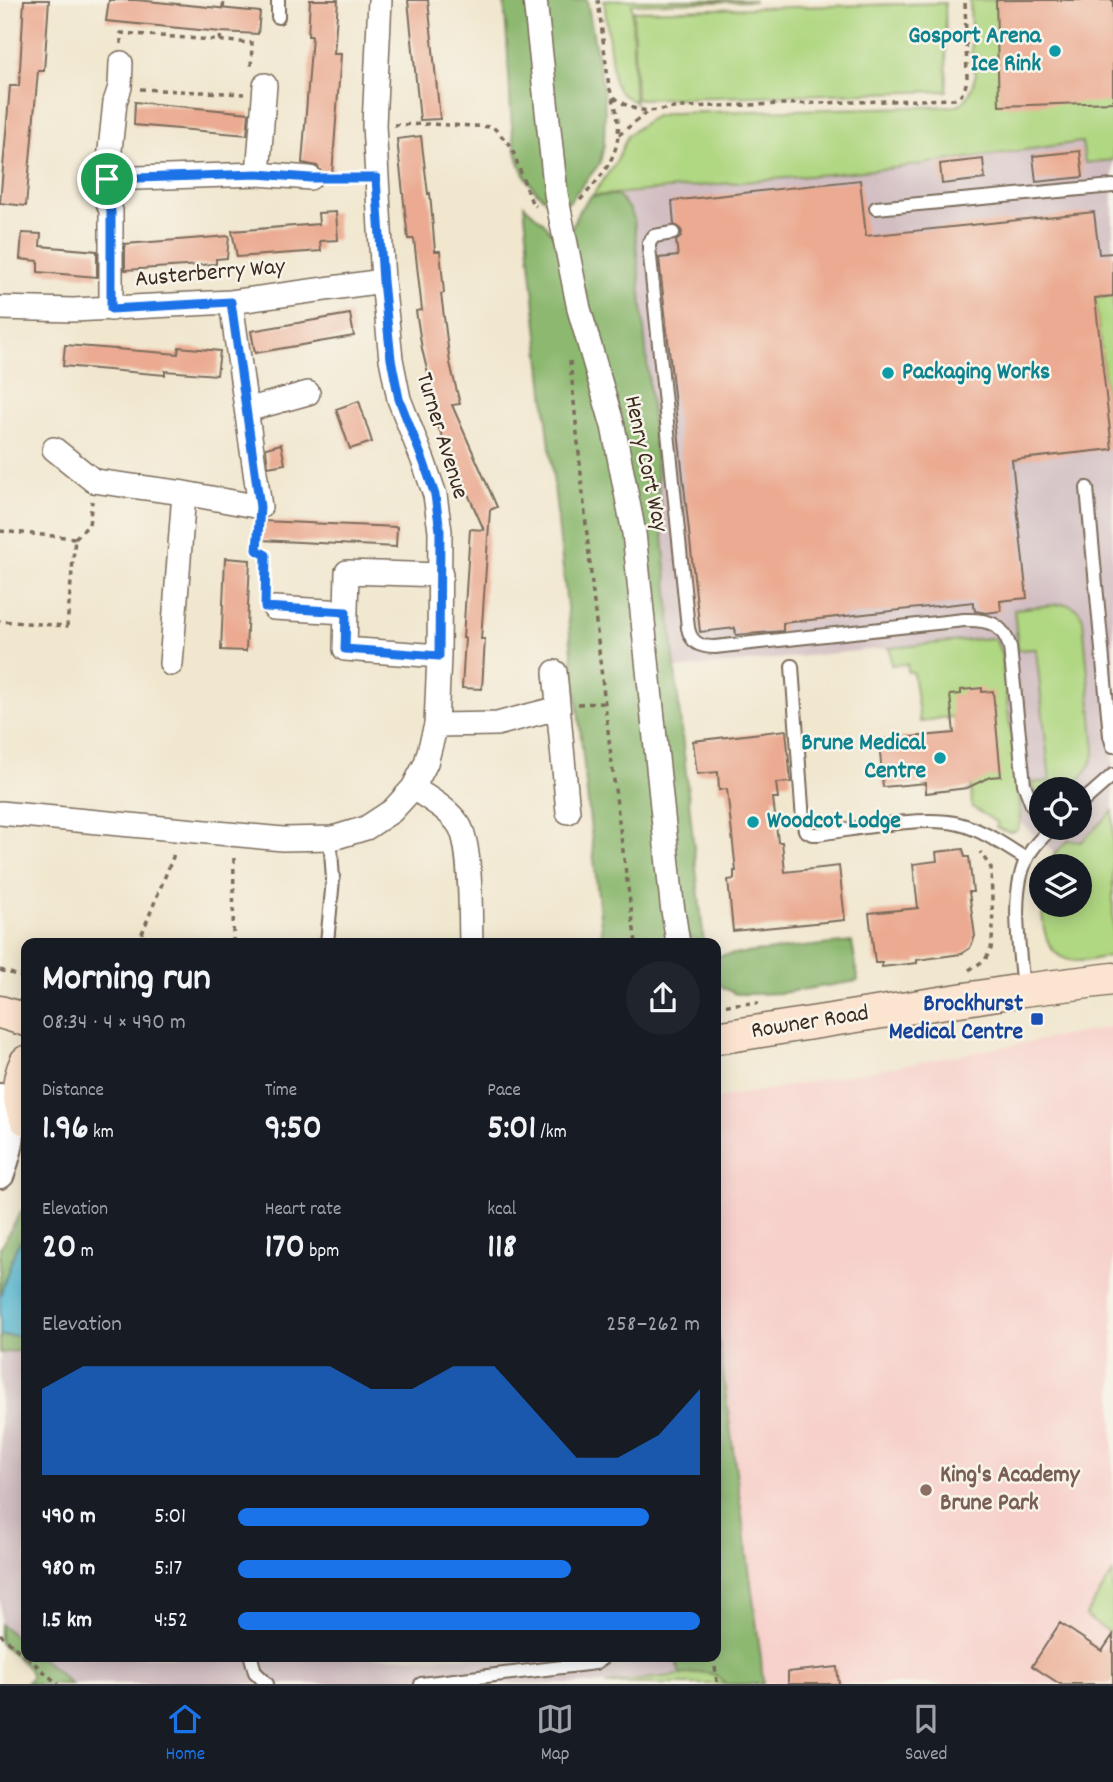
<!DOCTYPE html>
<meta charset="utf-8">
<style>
:root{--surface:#171b24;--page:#20242c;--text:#f1f3f6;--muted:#9ea1a6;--line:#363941;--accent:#1a73e8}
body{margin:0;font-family:Dekko,sans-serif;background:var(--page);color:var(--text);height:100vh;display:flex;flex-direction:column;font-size:26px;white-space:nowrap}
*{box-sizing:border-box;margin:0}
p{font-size:23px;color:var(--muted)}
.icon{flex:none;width:38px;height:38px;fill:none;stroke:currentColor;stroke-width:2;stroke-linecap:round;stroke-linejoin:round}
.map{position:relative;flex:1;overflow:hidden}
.side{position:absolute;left:21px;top:938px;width:700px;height:724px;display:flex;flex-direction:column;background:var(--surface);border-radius:14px;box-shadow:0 4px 18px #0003}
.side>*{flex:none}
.fabs{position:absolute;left:1029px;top:777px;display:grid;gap:14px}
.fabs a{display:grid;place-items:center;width:63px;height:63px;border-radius:50%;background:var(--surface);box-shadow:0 4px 18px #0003;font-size:35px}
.pin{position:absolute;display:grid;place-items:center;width:60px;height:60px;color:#fff;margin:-30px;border:4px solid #fff;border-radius:50%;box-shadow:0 2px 7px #0007}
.round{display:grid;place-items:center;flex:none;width:74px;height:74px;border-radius:37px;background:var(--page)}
.overview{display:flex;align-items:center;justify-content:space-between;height:119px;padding:0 21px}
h1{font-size:38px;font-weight:700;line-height:52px}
.figures{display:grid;grid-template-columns:repeat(3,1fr);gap:10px;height:119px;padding:7px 21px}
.figures div{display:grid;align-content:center}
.figures b{font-size:35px;font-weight:700}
.figures small{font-size:19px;font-weight:400}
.figures p{font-size:19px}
.chart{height:196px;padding:14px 21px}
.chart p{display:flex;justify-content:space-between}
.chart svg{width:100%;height:126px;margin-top:7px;fill:var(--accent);opacity:.7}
ul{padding:0 21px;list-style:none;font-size:23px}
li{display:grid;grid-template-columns:112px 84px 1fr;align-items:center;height:52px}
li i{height:18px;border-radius:9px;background:var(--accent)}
.tabs{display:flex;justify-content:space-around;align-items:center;height:98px;border-top:2px solid var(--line);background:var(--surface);font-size:19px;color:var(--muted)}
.tabs a{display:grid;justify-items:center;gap:4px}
.tabs .active{color:var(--accent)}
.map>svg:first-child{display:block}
</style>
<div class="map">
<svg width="1113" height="1684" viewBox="0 0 1113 1684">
<rect width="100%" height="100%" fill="#f7f3e8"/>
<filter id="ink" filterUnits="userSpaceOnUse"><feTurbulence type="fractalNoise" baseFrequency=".0143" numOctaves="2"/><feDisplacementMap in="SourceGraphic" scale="14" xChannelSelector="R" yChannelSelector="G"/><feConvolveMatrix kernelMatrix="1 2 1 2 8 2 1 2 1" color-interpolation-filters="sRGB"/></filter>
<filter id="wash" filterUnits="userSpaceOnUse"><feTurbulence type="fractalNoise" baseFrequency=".00686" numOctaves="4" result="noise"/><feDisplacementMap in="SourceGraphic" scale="28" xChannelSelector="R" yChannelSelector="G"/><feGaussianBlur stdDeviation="1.57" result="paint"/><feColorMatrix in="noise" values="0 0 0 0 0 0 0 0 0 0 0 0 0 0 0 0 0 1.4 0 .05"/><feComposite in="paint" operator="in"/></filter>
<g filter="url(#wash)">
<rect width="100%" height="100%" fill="#f1e7cf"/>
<path fill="#f7d0cb" d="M1113,1027v657h-350l-2,-26 -45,-336v-223z"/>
<path fill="#d2bec2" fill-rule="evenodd" d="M1082,142l3,21 28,-3v651l-32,31 -20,4 -6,7 -34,-30 -20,-170 -1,-6 -9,-9 -316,31 -41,-450 -4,-9 -13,-15 278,-27zM1041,789h39v39h-39z
M26,1219v438h690l25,10 -135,17h-558l-48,-42v-392z"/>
<path fill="#b0d782" stroke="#768050" stroke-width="2" d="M604,0h150v1l-122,3 2,95 2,4 -16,-10 -6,-11z
M970,0h143v160l-28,3 -3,-21 -187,26 -303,28 24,-34 12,-27 19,-14 9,-5 13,-3 288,-7c13,-6 15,-19 19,-33l-4,-6z
M945,3l2,88 -311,8 -3,-88z
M1113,296v153h-1l-17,-151z
M1064,604c10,1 16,5 19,15l12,132c-4,18 -13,27 -27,38h-27v8l-6,-6 -3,-8 18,-2 -14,-132 -18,1 -4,-41z
M991,638l5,3 5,12 19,152c1,21 1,35 -24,22l2,-4 -26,-16 -2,-36 -17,-54c-11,-1 -22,4 -33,5l-7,-50h-5l-1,-8 -16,1 -1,-15 -2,-2z
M1113,811v144c-11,2 -22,6 -33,6 -33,1 -38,-30 -38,-56h38v-39h-32l7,-13 14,-13 12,2z
M1113,1573v62l-28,-19z
M702,1672l14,3 9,9h-119z"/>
<path fill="#8cb870" stroke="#647147" stroke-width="2" d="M504,0h83l16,90 2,20 -1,35 -4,18 -31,39c-14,4 -23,0 -33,-11 -28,-30 -24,-76 -27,-115 -1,-25 -3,-51 -5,-76z
M617,195l13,15 4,9 41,450 29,274 -13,-5 -29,5h-59l-79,-738 20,18 14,18 12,-9 9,-22 12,-14z
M852,942l6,39 -77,12 -29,1h-16l-12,-6 -8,-7v-25z
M26,1207v27l-10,14 -16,48v-48l20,-35z
M716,1322l45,336 2,26h-38l-9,-9 -14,-3 -22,3 -5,-18h41z
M26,1335v15l-26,3v-17z
M0,1624l26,22v11h14l31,27h-47c4,-3 7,-4 7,-10 -1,-8 -24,-25 -31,-31z"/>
<path fill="#56bad4" stroke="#487279" stroke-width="2" d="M26,1234v101l-26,1v-40l16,-48z"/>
<g id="blocks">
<path fill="#ebaa91" d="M24,0h25l-5,71h-6l-12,135 -26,-3 10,-117h9z
M109,0h27l124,12 -2,22 -37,-2 -115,-11z
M310,0h28l-4,54h7l-9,121 -9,-1 -6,-8 -15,-3 10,-127h-4z
M408,0h20l12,119 -20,1z
M996,0h117v102l-114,4z
M135,102l114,11 -2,22 -113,-10z
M421,136l7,58 2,-1 5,58h5l4,42 -3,1 9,69 10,41 -8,1 45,102 -7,3 -9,129h4l-3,50 -20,-1 3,-50h-2l7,-109 14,1 -47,-106 3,-1 -18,-74 -6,-38 6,-1 -8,-71h-6l-11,-100z
M1080,151l3,26 -47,5 -3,-26z
M983,159l2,20 -43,5 -2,-20z
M860,180l6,56 228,-24 5,42 14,-1v43l-18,2 17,151 -100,11 15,138 -27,3 1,10 -15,2 -11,-2 -2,-9 -190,21v8l-47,4 -1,-7 -35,4 -41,-374 19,-2 -2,-15 5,-4 1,-5 -3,-5 -5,-2 -2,-24z
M336,212l2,28 -18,1 1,10 -84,6 -5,-26 87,-7 -1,-11z
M22,233l19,1 -1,12 57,5v26l-59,-5v-11l-18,-2z
M229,236l-2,22 -11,1v5l-91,6v-26z
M350,314l4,22 -99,17 -4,-22z
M65,345l113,9 1,-7 41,4 -3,24 -52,-4v4l-102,-9z
M359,401l13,41 -22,7 -14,-40z
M281,444l4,20 -17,3 -2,-19z
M262,521l135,6 -1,20 -135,-7z
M225,558l25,2 -4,91 -25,-1z
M982,688v4l11,-1 8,85 -11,1 -23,11 -41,5v-10l-43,4 -4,-47 75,-7 -4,-38 11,-1v-4z
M786,730l5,52 -15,1 2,15h-5l5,44h4l3,30 54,-6 6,54 -112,11 -5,-51 6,-1v-8h2l-9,-82 -8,1 -1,-18 -21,2 -4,-33z
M963,849l2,8h4l4,35h-4l6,44 -5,12 -9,6 -44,6v3l-35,4v-4h-7l-6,-50 49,-5 -5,-44 24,-3 -1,-9z
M1060,1623l42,28 11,-16v49h-53l-28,-18z
M837,1667l2,17h-51v-12z"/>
</g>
</g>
<g filter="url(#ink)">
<use href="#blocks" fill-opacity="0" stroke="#7b6c5c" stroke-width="2"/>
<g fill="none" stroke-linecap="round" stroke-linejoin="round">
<defs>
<path id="service" d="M278,17v-17
M876,208l237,-22
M673,233l-19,3 -5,7v4l39,381c3,15 12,19 27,19l249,-27c24,-1 38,3 46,27l14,137 8,21 9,12
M1087,488l23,248 3,10
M792,666l11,155 2,9 7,4h6c38,-5 105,-19 141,-10 24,6 46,22 67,35
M1080,804l33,-29
M327,943l6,-64 -3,-42
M1023,990c-3,-39 -14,-98 5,-134 6,-11 15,-20 24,-28
M251,1657l4,15 12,12
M421,1684l166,-20 8,-1 9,-6"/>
<path id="minor" d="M535,0l21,194 23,115 34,117 21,107 38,371 6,39
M258,174l7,-89
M107,179l151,-5 52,4
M0,308l73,2 158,-8 152,-21
M111,309v-98l-4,-11v-21l8,-77 5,-15 1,-24
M247,410l61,-17
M54,449l40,32 90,12 76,14 -29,-205
M274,608l72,4
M439,656l-94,-7 2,-77 94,3
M171,664l13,-171
M555,672l13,140
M436,725l61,-1 61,-16
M413,788c17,11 35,21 46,37 13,20 11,92 12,118
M0,813l283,26 50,-1 33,-10 26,-17 21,-23 13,-25 10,-38 3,-69 1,-125 -5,-36 -11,-32 -25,-64 -8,-40 -8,-78 -9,-156 6,-125"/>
<path id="tertiary" d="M0,1098c3,7 8,14 9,22 4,18 -4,38 -9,54"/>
<path id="secondary" d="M0,1012l26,8
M716,1038l307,-48 90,-11
M26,1062c-9,19 -9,38 0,57"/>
</defs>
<use href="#service" stroke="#7b6c5c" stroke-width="16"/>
<use href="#minor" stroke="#7b6c5c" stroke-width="26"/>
<use href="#tertiary" stroke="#7b6c5c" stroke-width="32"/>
<use href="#secondary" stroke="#7b6c5c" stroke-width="35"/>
<path stroke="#7b6c5c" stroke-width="3.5" stroke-dasharray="5 5" stroke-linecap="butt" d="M223,8l1,-8
M220,41l1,-9
M121,44v-11l131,10 -1,26
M140,89l104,5
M614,97c25,20 39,13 68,10l273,-8c9,-5 11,-12 12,-22l-2,-77
M394,125l36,-1 63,3 18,19 21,57 4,3
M619,135l28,-23
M329,178h27
M580,200c36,-38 49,-62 29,-113l-11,-87
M570,361c19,195 37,389 66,582
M259,527l-2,23 9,5v33
M0,531l75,7 -8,88 -67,-5
M75,538l14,-13 3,-24
M578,704l26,-1
M138,943l35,-86 1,-6
M233,943l1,-89
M0,970l26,8
M969,970l16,-10 6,-11 2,-19 -2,-62 -11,-16
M716,1007l18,-3 25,-1
M0,1634l26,23
M27,1657l31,27
M714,1657l3,27"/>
<use href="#service" stroke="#fff" stroke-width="12"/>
<use href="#minor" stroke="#fff" stroke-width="23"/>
<use href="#tertiary" stroke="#fff" stroke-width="28"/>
<use href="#secondary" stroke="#fce5d0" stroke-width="32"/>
</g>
</g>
<g fill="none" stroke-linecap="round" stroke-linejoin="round" filter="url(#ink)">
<defs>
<path id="route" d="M258,174l52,4h66l7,103 8,78 8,40 25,64 11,32 5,36 -1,125 -94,-7 1,-37 -81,-5 1,-52 -9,-5 3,-43 -29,-205 -120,7v-98l-4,-11v-21z"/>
</defs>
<use href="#route" stroke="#fff" stroke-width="14"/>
<use href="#route" stroke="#1a73e8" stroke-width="9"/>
</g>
<g fill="#0f9aa8" stroke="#f7f3e8" stroke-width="2.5">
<circle cx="1055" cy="51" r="7"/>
<circle cx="888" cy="373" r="7"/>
<circle cx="940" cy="758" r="7"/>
<circle cx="753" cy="822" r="7"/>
</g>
<rect fill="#1a4fb4" stroke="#f7f3e8" stroke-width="2.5" x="1030" y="1012" width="14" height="14" rx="3.5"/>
<circle fill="#8d6e63" stroke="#f7f3e8" stroke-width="2.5" cx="926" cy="1490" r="7"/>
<g text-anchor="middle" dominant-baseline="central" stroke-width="5" stroke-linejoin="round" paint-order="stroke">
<g font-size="24" font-weight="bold" fill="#0d838f" stroke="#f7f3e8" text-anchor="end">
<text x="1041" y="37">Gosport Arena<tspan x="1041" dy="28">Ice Rink</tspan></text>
<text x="902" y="373" text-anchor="start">Packaging Works</text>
<text x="926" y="744">Brune Medical<tspan x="926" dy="28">Centre</tspan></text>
<text x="767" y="822" text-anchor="start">Woodcot Lodge</text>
</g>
<g font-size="24" fill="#3b2a1e" stroke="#f7f3e8">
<text transform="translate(210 274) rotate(-5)">Austerberry Way</text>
<text transform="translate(441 436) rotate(73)">Turner Avenue</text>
<text transform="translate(645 464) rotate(78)">Henry Cort Way</text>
<text transform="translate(810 1023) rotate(-9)">Rowner Road</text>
</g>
<g font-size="24" font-weight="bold" fill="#164399" stroke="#f7f3e8" text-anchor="end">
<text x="1023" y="1005">Brockhurst<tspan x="1023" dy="28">Medical Centre</tspan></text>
</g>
<g font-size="24" font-weight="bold" fill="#785e54" stroke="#f7f3e8" text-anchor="start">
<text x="940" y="1476">King's Academy<tspan x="940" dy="28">Brune Park</tspan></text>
</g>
</g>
</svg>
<div class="fabs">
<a><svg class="icon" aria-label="locate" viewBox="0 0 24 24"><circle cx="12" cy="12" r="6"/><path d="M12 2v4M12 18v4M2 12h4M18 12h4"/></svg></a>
<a><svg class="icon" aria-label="layers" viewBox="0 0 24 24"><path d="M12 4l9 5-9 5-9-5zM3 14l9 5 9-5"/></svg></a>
</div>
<div class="pin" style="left:107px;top:179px;background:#1e9e55"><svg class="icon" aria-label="arrive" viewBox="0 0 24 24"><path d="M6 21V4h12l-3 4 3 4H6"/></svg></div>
<section class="side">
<div class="overview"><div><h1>Morning run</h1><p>08:34 · 4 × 490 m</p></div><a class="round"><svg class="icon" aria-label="share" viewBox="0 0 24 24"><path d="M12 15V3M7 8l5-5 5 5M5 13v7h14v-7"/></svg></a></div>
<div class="figures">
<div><p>Distance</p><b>1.96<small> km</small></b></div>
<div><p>Time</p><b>9:50</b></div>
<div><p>Pace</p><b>5:01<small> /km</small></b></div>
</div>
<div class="figures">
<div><p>Elevation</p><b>20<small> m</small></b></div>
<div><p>Heart rate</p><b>170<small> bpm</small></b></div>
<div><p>kcal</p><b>118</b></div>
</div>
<div class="chart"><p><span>Elevation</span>258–262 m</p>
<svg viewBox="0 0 160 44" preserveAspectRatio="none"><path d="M0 44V14L10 6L20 6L30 6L40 6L50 6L60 6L70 6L80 14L90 14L100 6L110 6L120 22L130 38L140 38L150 30L160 14V44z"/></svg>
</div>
<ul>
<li><b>490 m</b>5:01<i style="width:89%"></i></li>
<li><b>980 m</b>5:17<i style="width:72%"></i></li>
<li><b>1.5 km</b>4:52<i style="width:100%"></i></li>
</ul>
</section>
</div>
<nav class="tabs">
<a class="active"><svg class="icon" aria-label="home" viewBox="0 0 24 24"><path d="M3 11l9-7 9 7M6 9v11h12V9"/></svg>Home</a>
<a><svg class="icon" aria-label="map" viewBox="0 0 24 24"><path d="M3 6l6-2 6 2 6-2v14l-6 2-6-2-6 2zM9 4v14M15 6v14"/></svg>Map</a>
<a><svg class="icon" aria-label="saved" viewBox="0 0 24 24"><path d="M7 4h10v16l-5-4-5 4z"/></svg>Saved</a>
</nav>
